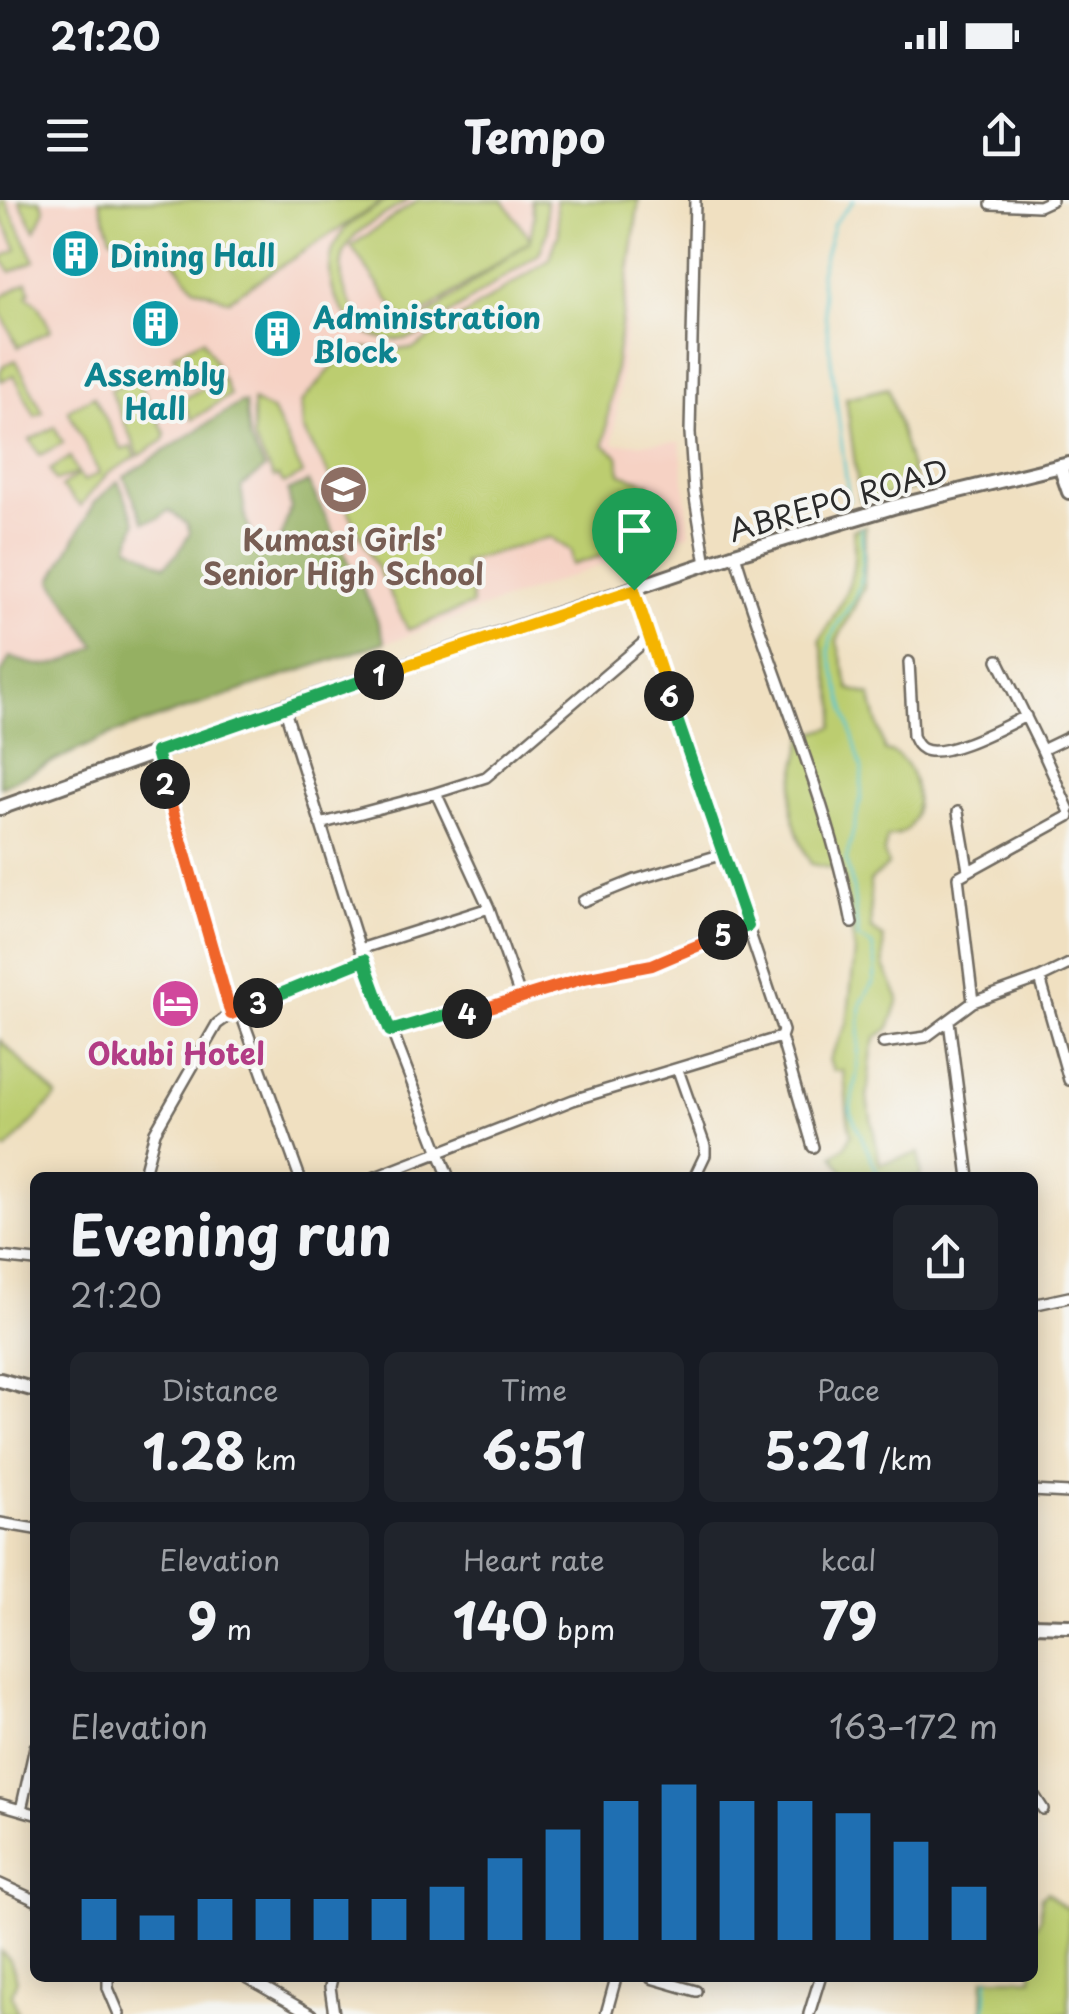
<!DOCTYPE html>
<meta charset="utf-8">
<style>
:root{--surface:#171b24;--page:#20242c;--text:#f1f3f6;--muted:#9ea1a6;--accent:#1f6fb2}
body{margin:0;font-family:"Playpen Sans",sans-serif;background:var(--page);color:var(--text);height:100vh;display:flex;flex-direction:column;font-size:38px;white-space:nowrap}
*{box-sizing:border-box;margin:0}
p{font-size:32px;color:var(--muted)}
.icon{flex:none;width:55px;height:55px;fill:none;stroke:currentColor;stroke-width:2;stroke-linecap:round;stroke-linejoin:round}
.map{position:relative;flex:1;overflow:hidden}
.side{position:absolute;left:30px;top:972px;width:1008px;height:810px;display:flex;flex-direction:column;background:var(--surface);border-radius:15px;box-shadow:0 5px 25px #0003}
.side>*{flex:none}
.pin{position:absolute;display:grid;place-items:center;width:85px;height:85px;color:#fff;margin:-102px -42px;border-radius:50% 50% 50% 0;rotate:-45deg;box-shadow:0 0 10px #0007}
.pin .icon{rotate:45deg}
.km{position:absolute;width:50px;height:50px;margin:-25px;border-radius:50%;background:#222;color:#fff;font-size:28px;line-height:50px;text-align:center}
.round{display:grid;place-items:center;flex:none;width:105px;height:105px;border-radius:15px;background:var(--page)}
.summary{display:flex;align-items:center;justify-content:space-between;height:170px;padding:0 40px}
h1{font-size:55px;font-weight:700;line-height:75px}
.figures{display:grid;grid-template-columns:repeat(3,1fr);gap:15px;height:170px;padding:10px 40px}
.figures div{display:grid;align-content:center;border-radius:15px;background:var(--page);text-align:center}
.figures b{font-size:50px;font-weight:700}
.figures small{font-size:28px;font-weight:400}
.figures p{font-size:28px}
.chart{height:280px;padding:20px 40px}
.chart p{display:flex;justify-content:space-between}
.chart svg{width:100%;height:180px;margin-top:10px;stroke:var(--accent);stroke-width:6}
.status{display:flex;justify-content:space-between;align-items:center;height:70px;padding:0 50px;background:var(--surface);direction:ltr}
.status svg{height:28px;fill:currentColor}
header{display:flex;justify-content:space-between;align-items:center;height:130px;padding:0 40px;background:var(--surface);font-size:45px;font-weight:700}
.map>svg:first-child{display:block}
</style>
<div class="status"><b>21:20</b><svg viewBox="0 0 49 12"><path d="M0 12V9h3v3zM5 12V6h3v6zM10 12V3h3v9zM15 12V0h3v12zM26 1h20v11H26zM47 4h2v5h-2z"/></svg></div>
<header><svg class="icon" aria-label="menu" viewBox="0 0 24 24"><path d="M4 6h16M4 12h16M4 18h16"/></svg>Tempo<svg class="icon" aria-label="share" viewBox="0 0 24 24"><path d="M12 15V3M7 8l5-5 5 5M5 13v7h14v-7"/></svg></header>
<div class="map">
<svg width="1069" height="1814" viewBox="0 0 1069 1814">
<rect width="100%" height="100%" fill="#f6f6f2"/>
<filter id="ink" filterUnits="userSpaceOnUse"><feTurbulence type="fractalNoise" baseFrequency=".01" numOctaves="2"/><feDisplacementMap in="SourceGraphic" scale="20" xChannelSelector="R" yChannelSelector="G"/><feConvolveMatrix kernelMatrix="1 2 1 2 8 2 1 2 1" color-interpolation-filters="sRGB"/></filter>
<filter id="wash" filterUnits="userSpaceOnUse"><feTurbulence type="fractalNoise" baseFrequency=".0048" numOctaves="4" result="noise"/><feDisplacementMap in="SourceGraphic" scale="40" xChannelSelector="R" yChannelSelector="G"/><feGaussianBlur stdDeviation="2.25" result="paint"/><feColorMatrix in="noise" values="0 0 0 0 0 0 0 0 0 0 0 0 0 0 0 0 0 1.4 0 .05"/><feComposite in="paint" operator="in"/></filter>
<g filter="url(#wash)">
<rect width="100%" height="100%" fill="#f0e0c1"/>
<path fill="#f6d2c4" d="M0,0h640l-27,244 67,-2 10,91 -303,110 -279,94 -108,50z"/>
<path fill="#bccd6f" stroke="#747c4d" stroke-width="2.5" d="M0,0h5l30,61 -24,11 -10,-14 16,-9 -17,-34z
M19,0h21l5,10 -10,21z
M99,0h285l-156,100 -34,-13 -21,-27 -28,-21 -34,-1z
M387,0h21c-17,12 -46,25 -58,41 -18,27 -6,67 22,82 13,6 26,5 39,5l119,-87 -124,84 -55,-79 67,-46h85l27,39 4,-22 -3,-17h15l2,32 -9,22c-30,20 -60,40 -89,60 -10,7 -22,18 -33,22 -61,22 -112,-55 -74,-105 10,-12 31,-22 44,-31z
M556,0h83l-35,245 14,11 3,18 28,9 22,51 -99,31 -1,-14 -21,-14 -87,25 8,25 1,18 -64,25 -71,-142 -34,-58 -2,-27 36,-41 28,-14 48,1 136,-89 10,-27z
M27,82l3,9 -3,5 11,9 13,25 -33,17 -18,-36v-13z
M203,139l17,32 -29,14 -18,-31z
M16,160l27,52 -8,4 -21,-41 -13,6 -1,-10 4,-6z
M136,177l29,56 -1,7 -25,16 -29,-66z
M222,177l8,18 -38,25 -10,-20z
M888,188l29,101 -57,12 -14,-103z
M94,196l28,54 9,-3 5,10 -29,17 -27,32 -19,-19 18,-13 5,7 15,-8 -31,-63z
M253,201l20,11 30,62 -19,10 -6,-8 -4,2 -21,-39z
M55,227l8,16 -23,12 -10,-15z
M70,257l8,16 -22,8 -6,-11z
M865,326l-1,61 -27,54 12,48 21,6 15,56c29,3 40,55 24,76 -6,8 -14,8 -22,11l-3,15 4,12 -18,16 1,48 12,8 1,29 15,33 -10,30 -13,8 -4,12 -5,48 13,67 39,-11 2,24h-75l-13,-22 12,-8 6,-13c-6,-21 -3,-41 -8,-63h-10l-4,-11 18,-36 8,-72 -12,-73 -9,-10 -23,-5c-29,-56 -20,-70 -7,-128l29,-9 3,-17 -16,-70c23,-41 39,-60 33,-110z
M0,840l57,56 -51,54 -6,-4z
M1047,1692l18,16 4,-2v108h-86l1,-36h48l1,-47 8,-14v-20z
M0,1751l10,9 7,19 -5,16 6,19h-18z"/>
<path fill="#95b062" stroke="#606e46" stroke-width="2.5" d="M240,203h5l4,36 16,30 -24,18 5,34 14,31 19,-10 12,-34 -3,-17 20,-9 65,127 12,33 -278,94 -107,51v-111l10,-19c38,15 51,9 86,-11l-44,-66 43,-78 23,-21 18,41 -7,24 36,20 13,-13 12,-20 -3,-9 -18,-14 -10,8 -15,4 -20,-45z"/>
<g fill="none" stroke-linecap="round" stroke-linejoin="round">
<path stroke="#5ac7ce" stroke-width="2.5" d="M849,301l-29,-228 14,-50 20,-23
M861,328c2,21 4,47 -5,66 -10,22 -28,36 -27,59l33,116 -1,29 -15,63 7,27 5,50 14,7 4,23 -2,13 -13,23 -4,69 -7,38 30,67
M985,1814l3,-36"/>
</g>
</g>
<g filter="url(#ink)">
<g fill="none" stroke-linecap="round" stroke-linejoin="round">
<defs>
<path id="street" d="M695,0l-5,233 4,59 12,72
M991,4l48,2 13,-6
M735,354c37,124 93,242 117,369
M650,437l-164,140 -50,16 53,115 32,91 63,-21 68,-13 41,-20 54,-18
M998,460l44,90
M909,462l4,74c3,6 4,10 10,13 20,11 82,-23 103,-33
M284,507l76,242 89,229
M1069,537l-27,13 27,60
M156,552l75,262
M958,612l10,58
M320,624l116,-31
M583,701l52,-21 88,-26
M360,749l129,-41
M1069,764l-29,14 29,102
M973,802l-15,-125 111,-61
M240,811l60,167
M949,821l20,157
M390,831l57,-17 29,-1 45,-14
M781,837l32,110
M883,843l43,-6 47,-35 67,-24
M678,870l27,76v9l-11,23
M143,978l12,-46 62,-108 14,-10 133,-53
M373,978l200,-78 208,-63 2,-6 -149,-441
M0,1057l35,4
M1032,1105l37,-8
M1032,1291l37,2
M0,1323l35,6
M1032,1592l11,17
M0,1604l35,10
M21,1610l14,-63
M0,1684l35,16
M108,1778v10l11,26
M247,1778l64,36
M332,1778l-2,9 4,27
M651,1778l45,13
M606,1814l10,-36
M809,1814l11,-36"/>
<path id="secondary" d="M1060,266l9,26
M0,608l284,-101 451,-153 158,-47 176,-43
M0,1180l35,10
M1032,1425l37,1"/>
</defs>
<use href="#street" stroke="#706a60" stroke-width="14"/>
<use href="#secondary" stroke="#706a60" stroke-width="18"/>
<use href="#street" stroke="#fff" stroke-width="9"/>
<use href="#secondary" stroke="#fff" stroke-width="12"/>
</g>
</g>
<g fill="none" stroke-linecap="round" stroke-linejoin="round" filter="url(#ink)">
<defs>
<path id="split-1" d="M379,475l255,-85"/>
<path id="split-2" d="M165,584l-9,-32 223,-77"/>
<path id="split-3" d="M165,584l66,230 27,-11"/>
<path id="split-4" d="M258,803l106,-43 26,71 58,-17h19"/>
<path id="split-5" d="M467,814l117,-36 68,-13 71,-30"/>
<path id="split-6" d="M669,496l79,230 -25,9"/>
<path id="split-7" d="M634,390l35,106"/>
</defs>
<use href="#split-1" stroke="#fff" stroke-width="20"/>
<use href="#split-2" stroke="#fff" stroke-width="20"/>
<use href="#split-3" stroke="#fff" stroke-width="20"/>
<use href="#split-4" stroke="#fff" stroke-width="20"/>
<use href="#split-5" stroke="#fff" stroke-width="20"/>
<use href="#split-6" stroke="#fff" stroke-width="20"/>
<use href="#split-7" stroke="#fff" stroke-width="20"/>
<use href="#split-1" stroke="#f5b400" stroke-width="12"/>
<use href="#split-2" stroke="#22a559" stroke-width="12"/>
<use href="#split-3" stroke="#f0652b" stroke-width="12"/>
<use href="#split-4" stroke="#22a559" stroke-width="12"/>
<use href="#split-5" stroke="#f0652b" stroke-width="12"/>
<use href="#split-6" stroke="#22a559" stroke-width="12"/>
<use href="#split-7" stroke="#f5b400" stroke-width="12"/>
</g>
<defs>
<symbol id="building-disc" viewBox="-11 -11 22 22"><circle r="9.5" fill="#0f9aa8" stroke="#f6f6f2"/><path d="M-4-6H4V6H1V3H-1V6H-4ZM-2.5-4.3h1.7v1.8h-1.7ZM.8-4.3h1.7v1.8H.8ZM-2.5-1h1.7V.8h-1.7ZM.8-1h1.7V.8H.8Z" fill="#fff"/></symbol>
<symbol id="school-disc" viewBox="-11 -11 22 22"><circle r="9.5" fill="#8d6e63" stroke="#f6f6f2"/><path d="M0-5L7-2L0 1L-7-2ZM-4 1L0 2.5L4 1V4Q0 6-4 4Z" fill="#fff"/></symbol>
<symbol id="hotel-disc" viewBox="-11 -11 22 22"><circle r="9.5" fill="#d1479c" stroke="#f6f6f2"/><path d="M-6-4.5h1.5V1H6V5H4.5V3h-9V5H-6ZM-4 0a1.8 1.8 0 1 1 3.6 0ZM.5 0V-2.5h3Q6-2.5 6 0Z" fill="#fff"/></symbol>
</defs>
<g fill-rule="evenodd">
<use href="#building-disc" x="48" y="26" width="55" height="55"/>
<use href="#building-disc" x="128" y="96" width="55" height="55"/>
<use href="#building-disc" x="250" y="106" width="55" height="55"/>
<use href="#school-disc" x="316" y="262" width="55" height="55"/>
<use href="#hotel-disc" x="148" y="776" width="55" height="55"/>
</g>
<g text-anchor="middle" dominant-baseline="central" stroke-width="8" stroke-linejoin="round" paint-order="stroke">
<g font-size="30" font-weight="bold" fill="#0d838f" stroke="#f6f6f2" text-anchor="start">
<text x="110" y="54">Dining Hall</text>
<text x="313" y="116">Administration<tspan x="313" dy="34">Block</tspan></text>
<text x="155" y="173" text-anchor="middle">Assembly<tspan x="155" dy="34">Hall</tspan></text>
</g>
<g font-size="30" fill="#2b2b2b" stroke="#f6f6f2">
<text transform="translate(838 299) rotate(-16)">ABREPO ROAD</text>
</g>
<g font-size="30" font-weight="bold" fill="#785e54" stroke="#f6f6f2">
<text x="343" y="338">Kumasi Girls'<tspan x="343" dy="34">Senior High School</tspan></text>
</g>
<g font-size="30" font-weight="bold" fill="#b23c85" stroke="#f6f6f2">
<text x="176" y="852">Okubi Hotel</text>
</g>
</g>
</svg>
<div class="pin" style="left:634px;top:390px;background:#1e9e55"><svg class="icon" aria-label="arrive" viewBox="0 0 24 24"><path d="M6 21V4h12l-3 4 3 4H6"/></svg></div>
<b class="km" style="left:379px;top:475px">1</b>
<b class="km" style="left:165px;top:584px">2</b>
<b class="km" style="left:258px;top:803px">3</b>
<b class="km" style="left:467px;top:814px">4</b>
<b class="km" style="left:723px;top:735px">5</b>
<b class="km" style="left:669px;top:496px">6</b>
<section class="side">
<div class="summary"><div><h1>Evening run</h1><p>21:20</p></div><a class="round"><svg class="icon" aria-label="share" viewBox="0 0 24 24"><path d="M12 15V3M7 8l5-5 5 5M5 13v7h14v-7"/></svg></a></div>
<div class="figures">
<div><p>Distance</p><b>1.28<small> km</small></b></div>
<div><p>Time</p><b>6:51</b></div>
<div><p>Pace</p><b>5:21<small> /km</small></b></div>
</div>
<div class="figures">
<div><p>Elevation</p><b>9<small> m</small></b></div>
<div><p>Heart rate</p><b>140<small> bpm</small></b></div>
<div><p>kcal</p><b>79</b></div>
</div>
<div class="chart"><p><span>Elevation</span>163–172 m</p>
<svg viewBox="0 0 160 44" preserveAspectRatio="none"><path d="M5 44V34M15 44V38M25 44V34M35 44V34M45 44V34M55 44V34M65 44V31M75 44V24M85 44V17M95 44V10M105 44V6M115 44V10M125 44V10M135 44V13M145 44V20M155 44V31"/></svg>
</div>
</section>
</div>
